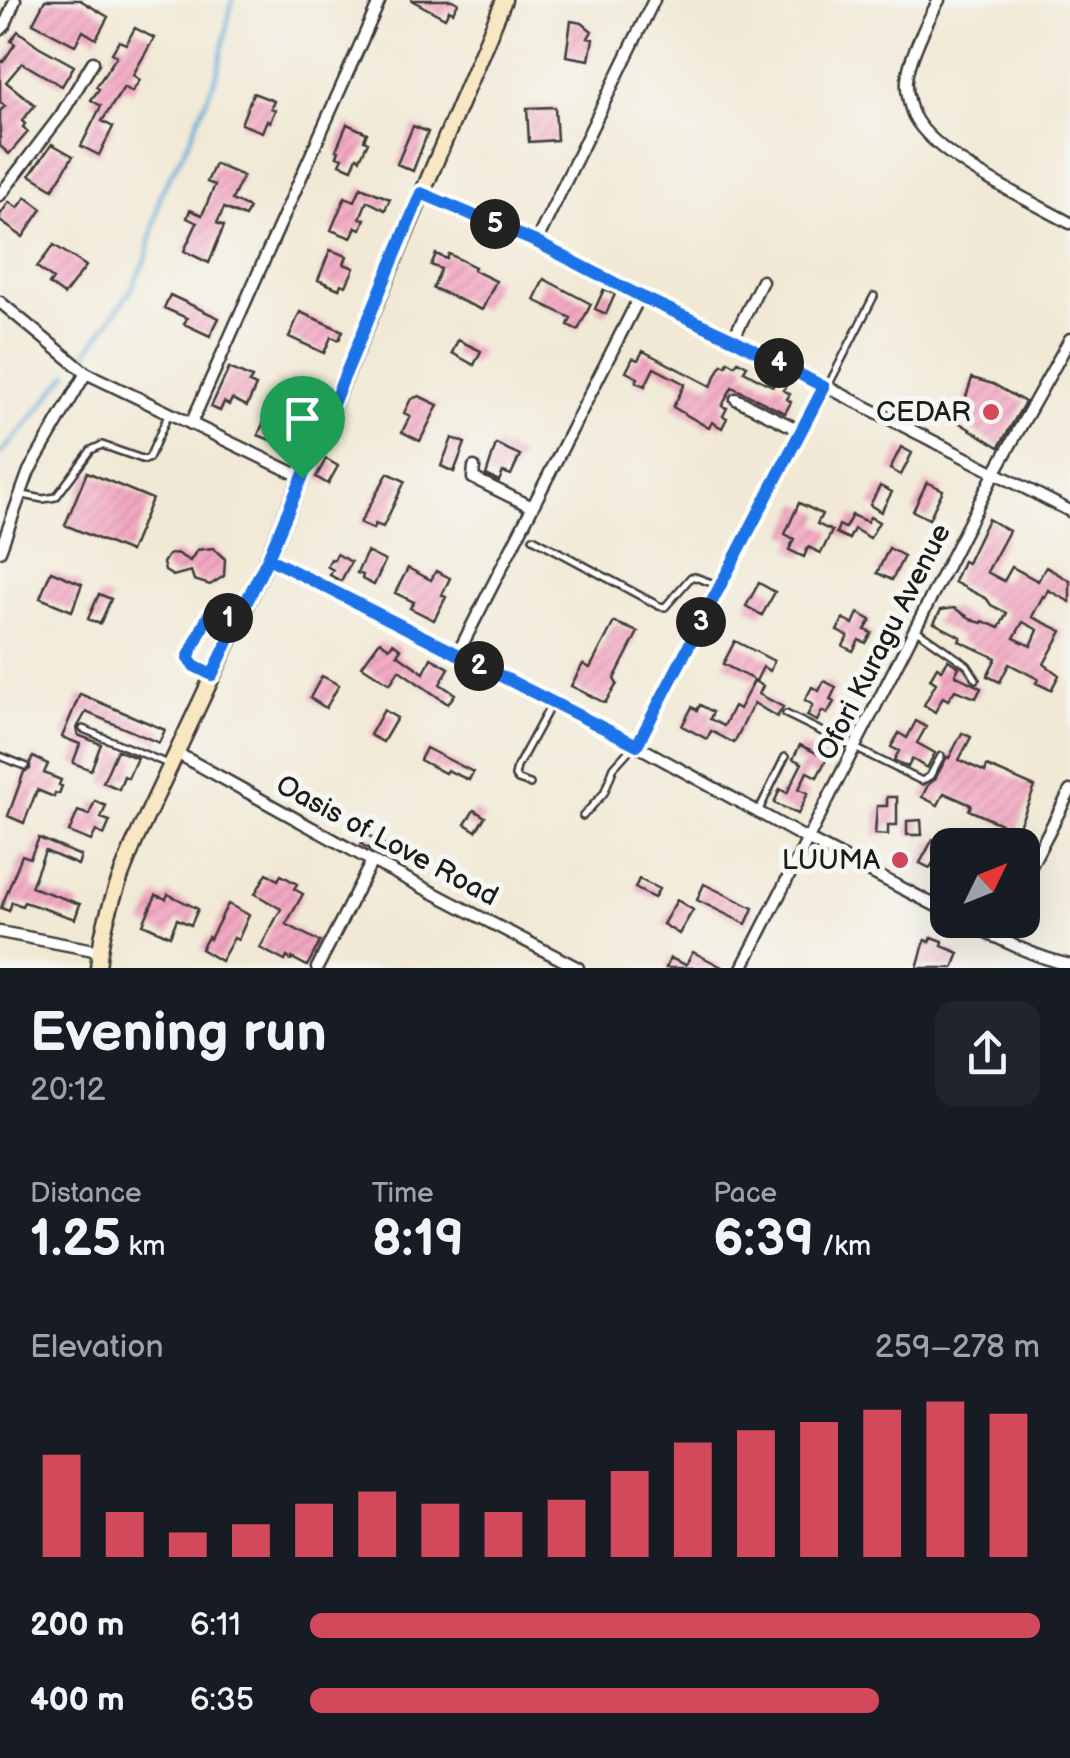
<!DOCTYPE html>
<meta charset="utf-8">
<style>
:root{--surface:#171b24;--page:#20242c;--text:#f1f3f6;--muted:#9ea1a6;--accent:#d1495b}
body{margin:0;font-family:"Balsamiq Sans",sans-serif;background:var(--page);color:var(--text);height:100vh;display:flex;flex-direction:column;font-size:38px;white-space:nowrap}
*{box-sizing:border-box;margin:0}
p{font-size:32px;color:var(--muted)}
.icon{flex:none;width:55px;height:55px;fill:none;stroke:currentColor;stroke-width:2;stroke-linecap:round;stroke-linejoin:round}
.map{position:relative;height:968px;overflow:hidden}
.panel{display:flex;flex-direction:column;background:var(--surface);flex:1}
.panel>*{flex:none}
.needle{width:65px;rotate:47deg}
.buttons{position:absolute;left:930px;top:828px;display:grid;gap:20px}
.buttons a{display:grid;place-items:center;width:110px;height:110px;border-radius:20px;background:var(--surface);box-shadow:0 10px 40px #0002;font-size:50px}
.pin{position:absolute;display:grid;place-items:center;width:85px;height:85px;color:#fff;margin:-102px -42px;border-radius:50% 50% 50% 0;rotate:-45deg;box-shadow:0 0 10px #0007}
.pin .icon{rotate:45deg}
.km{position:absolute;width:50px;height:50px;margin:-25px;border-radius:50%;background:#222;color:#fff;font-size:28px;line-height:50px;text-align:center}
.round{display:grid;place-items:center;flex:none;width:105px;height:105px;border-radius:20px;background:var(--page)}
.head{display:flex;align-items:center;justify-content:space-between;height:170px;padding:0 30px}
h1{font-size:55px;font-weight:600;line-height:75px}
.metrics{display:grid;grid-template-columns:repeat(3,1fr);gap:15px;height:170px;padding:10px 30px}
.metrics div{display:grid;align-content:center}
.metrics b{font-size:50px;font-weight:600}
.metrics small{font-size:28px;font-weight:400}
.metrics p{font-size:28px}
.chart{height:280px;padding:20px 30px}
.chart p{display:flex;justify-content:space-between}
.chart svg{width:100%;height:180px;margin-top:10px;stroke:var(--accent);stroke-width:6}
ul{padding:0 30px;list-style:none;font-size:32px}
li{display:grid;grid-template-columns:160px 120px 1fr;align-items:center;height:75px}
li i{height:25px;border-radius:12px;background:var(--accent)}
.map>svg:first-child{display:block}
</style>
<div class="map">
<svg width="1070" height="968" viewBox="0 0 1070 968">
<defs>
<pattern id="building-hatch" width="6" height="6" patternUnits="userSpaceOnUse" patternTransform="scale(2.5)"><rect width="6" height="6" fill="#f3a8c2"/><path d="M-1 1l2-2M0 6l6-6M5 7l2-2" fill="none" stroke="#d090a6"/></pattern>
</defs>
<rect width="100%" height="100%" fill="#f6f6f2"/>
<filter id="ink" filterUnits="userSpaceOnUse"><feTurbulence type="fractalNoise" baseFrequency=".01" numOctaves="2"/><feDisplacementMap in="SourceGraphic" scale="20" xChannelSelector="R" yChannelSelector="G"/><feConvolveMatrix kernelMatrix="1 2 1 2 8 2 1 2 1" color-interpolation-filters="sRGB"/></filter>
<filter id="wash" filterUnits="userSpaceOnUse"><feTurbulence type="fractalNoise" baseFrequency=".0048" numOctaves="4" result="noise"/><feDisplacementMap in="SourceGraphic" scale="40" xChannelSelector="R" yChannelSelector="G"/><feGaussianBlur stdDeviation="2.25" result="paint"/><feColorMatrix in="noise" values="0 0 0 0 0 0 0 0 0 0 0 0 0 0 0 0 0 1.4 0 .05"/><feComposite in="paint" operator="in"/></filter>
<g filter="url(#wash)">
<rect width="100%" height="100%" fill="#f1e9d5"/>
<g fill="none" stroke-linecap="round" stroke-linejoin="round">
<path stroke="#5da7d5" stroke-width="4" d="M82,360l49,-70 16,-34 14,-63 29,-54 28,-67 14,-72
M0,454l25,-27 43,-54"/>
</g>
<g id="blocks">
<path fill="url(#building-hatch)" fill-rule="evenodd" d="M45,0h35l28,17 -12,22 -13,-8 -8,14 -42,-22z
M411,0h41l6,3 -5,9 -4,-2 -4,8z
M571,21l11,2 10,8 -4,7 5,1 -4,21 -23,-4z
M135,28l19,10 -21,37 7,5 -8,12 -8,-5 -22,34 11,6 -14,28 -18,-9 20,-40 -10,-6 8,-11 -3,-2 21,-31 -5,-3 7,-12 7,3z
M18,31l20,15 36,20 -12,20 -40,-23 -16,19 29,23 -13,16 3,3 -2,3 5,5 -19,22 -9,-8v-35l5,-5 -5,-4v-42l3,2 12,-18 -4,-3z
M253,93l21,8 -3,7 4,2 -5,12 -3,-2 -5,12 -21,-8z
M555,107l2,33 -28,2 -2,-34z
M347,124l20,9 -3,7 4,2 -8,17 -3,-2 -5,12 -12,-5 3,-6 -6,-2 2,-5 -3,-1z
M413,126l15,6 -15,39 -16,-7z
M52,144l21,12 -20,33 -23,-14z
M215,164l28,12 -11,24 17,8 -4,9 -21,-9 -7,15 7,3 -15,37 -25,-12 13,-28 -10,-5 3,-8 12,5 13,-30 -8,-3z
M361,187l29,12 -5,11 -18,-9 -7,17 5,1 -4,10 -5,-2 -5,11 -20,-8 14,-33 10,4z
M26,197l16,12 -19,28 -23,-16v-6l9,-13 9,6z
M54,245l32,21 -22,29 -15,-11 4,-5 -16,-12z
M330,250l17,6 -3,8 10,4 -8,18 -5,-2 -2,5 -21,-9z
M436,254l11,5 2,-5 26,13 -2,3 23,11 -14,29 -49,-22 8,-19 -10,-4z
M544,279l47,25 -13,26 -10,-5 3,-7 -37,-18z
M604,289l11,5 -9,20 -11,-5z
M170,295l49,23 -9,18 -26,-12 3,-6 -23,-10z
M300,312l43,19 -4,9 -8,-3 -7,16 -35,-16z
M458,340l23,11 -7,14 -22,-12z
M643,351l68,35 11,-22 4,2 2,-5 7,4 3,-4 9,5 -3,5 20,11 9,4 2,-6 11,6 -3,4 7,4 -3,5 4,3 -6,11 -53,-26 -10,19 5,2 -4,8 4,2 -5,10 -10,-6 -3,6 -36,-21 12,-23 -31,-16 -9,18 -9,-4 2,-4 -12,-6 7,-14 5,2z
M229,368l23,10 -3,5 7,3 -9,20 -15,-7 -3,6 -5,-3 -4,9 -9,-4z
M972,378l21,6 32,18 -26,45 -41,-25z
M419,396l19,9 -18,36 -18,-9 8,-16 -6,-3 7,-14z
M305,400l9,4 -9,19 -8,-4z
M270,408l25,11 -7,17 -6,-3 -3,7 -7,-3 -2,3 -12,-5z
M452,438l13,5 -11,29 -13,-6z
M496,444l24,11 -9,20 -8,-3 -4,9 -13,-6z
M901,447l11,6 -11,22 -11,-6z
M326,459l12,7 -10,18 -12,-7z
M87,472l65,27 -22,53 -65,-27z
M388,473l17,8 -22,46 -8,-3 -2,5 -13,-6z
M927,482l16,8 -14,29 -16,-8z
M880,486l12,6 -11,20 -11,-7z
M799,503l23,11 -5,10 15,7 -11,22 -13,-6 -4,10 -15,-7 5,-11 -9,-5z
M852,515l15,7 3,-5 9,5 -9,16 -16,-9 -5,10 -13,-6 3,-8 6,3z
M988,519l21,12 -22,41 17,9 8,-14 26,14 8,-14 24,14v21l-22,-12 -3,7 -2,-1 -11,21 30,14 -18,33 15,11 -8,15 -15,-7 2,-4 -29,-15 -9,18 -13,-6 9,-18 -37,-17 2,-4 -27,-14 7,-13 13,-2 21,13 7,2 1,-2 16,7 8,-15 -16,-8 -4,-6 -33,-17 9,-21 4,2zM1023,622l15,8 -7,16 -17,-8z
M213,548l12,11 -1,17 -14,9 -16,-5 -3,-9 -18,5 -8,-5 -2,-8 5,-8 8,-2 14,8 7,-11z
M889,548l15,8 -12,24 -15,-7z
M367,552l18,9 -11,24 -12,-6 1,-4 -6,-2z
M337,554l14,8 -10,19 -11,-6 3,-5 -6,-4 4,-7 3,1z
M408,568l23,12 5,-9 14,7 -8,17 4,2 -12,23 -24,-12 4,-6 -19,-9z
M51,571l31,13 -10,27 -32,-13z
M759,583l16,9 -13,23 -16,-9z
M99,594l12,5 -11,25 -12,-5z
M858,613l13,7 -6,10 7,3 -6,10 -7,-3 -6,11 -10,-5 5,-10 -11,-5 6,-12 10,5z
M614,622l24,10 -24,47 3,5 -12,19 -34,-17 12,-22 7,4z
M380,641l9,7 4,-5 8,6 -4,5 27,19 7,-15 18,10 -9,16 15,10 -7,10 -49,-34 -9,14 -28,-18z
M735,641l39,20 -4,10 -7,-4 -7,14 -33,-17z
M948,660l11,7 -4,8 26,13 -5,10 -21,-8 -7,10 -5,-3 -8,15 -11,-7 12,-22 -6,-4 7,-12 5,3z
M322,676l17,9 -13,23 -16,-10z
M754,681l9,5 -4,8 24,13 -6,10 -23,-14 -20,40 -23,-12 -4,8 -25,-13 10,-19 5,3 3,-5 13,7 -3,7 14,7 10,-20 5,3z
M824,681l12,6 -6,13 4,2 -7,12 -5,-3 -5,10 -10,-5 6,-11 -8,-5 7,-13 7,4z
M80,694l85,36 -6,13 -73,-31 -9,16 1,7 23,9 -10,26 -18,-7 7,-19 -18,-7z
M384,710l13,8 -14,24 -13,-7z
M916,721l10,6 -9,16 18,10 -8,15 -15,-9 -4,8 -14,-7 5,-9 -8,-4 8,-14 8,5z
M962,733l9,4 -12,23 26,12 2,-6 48,21 -18,44 -48,-21 2,-5 -27,-12 -6,12 -16,-8 6,-12 7,-6 12,-22 2,1z
M800,745l27,13 -10,19 -10,-5 -8,17 9,4 -10,21 -24,-11 6,-14 7,4 15,-30 -9,-4z
M426,748l47,24 -4,8 -22,-10 -2,3 -25,-13z
M117,750l20,8 -9,20 -4,-2 -5,13 -16,-7z
M33,757l15,7 -4,9 17,7 -2,5 3,1 -3,8 -4,-1 -1,4 -17,-7 -13,33 -16,-7 16,-44 6,-3v-7z
M887,797h10v28h-9v10l-13,-1 2,-28h10z
M95,801l11,5 -5,12 9,3 -6,14 -8,-4 -5,10 -22,-9 9,-21 11,4z
M474,810l11,7 -9,14 -11,-7z
M921,820l1,15h-15v-14z
M367,835l17,9 -5,10 -18,-10z
M39,838l42,18 -3,9 -33,-14 -14,36 49,17 -5,15 -51,-17 -2,4 -10,-4 -3,9 -8,-3 21,-53 8,3z
M933,839l10,6 -13,23 -10,-5z
M267,873l11,7 3,-5 16,9 -3,5 9,5 -17,30 34,18 -13,24 -15,-8 -1,2 -4,-3 -2,4 -25,-13 21,-39 -26,-15z
M639,879l20,10 -5,9 -19,-10z
M704,884l49,24 -7,16 -49,-24z
M168,894l30,15 -7,16 -14,-6 -7,17 -27,-12 13,-29 10,4z
M677,900l16,10 -14,24 -16,-10z
M228,904l21,11 -11,25 -4,-2 -13,23 -20,-12 7,-12 2,2z
M932,937l11,4 -1,5 17,7 -6,15h-36l8,-28 5,2z
M693,952l31,16h-58l4,-10 16,7z"/>
</g>
</g>
<g filter="url(#ink)">
<use href="#blocks" fill-opacity="0" stroke="#3c3b38" stroke-width="2.5"/>
<g fill="none" stroke-linecap="round" stroke-linejoin="round">
<defs>
<path id="lane" d="M828,386l46,-90
M23,495l20,4 13,-2 35,-47 11,-5 43,15 4,-2 20,-45
M533,538l126,68 6,1 26,-30h4l25,9
M915,629l52,36 9,14
M211,675l-17,-9 -6,-8 22,-44 9,-1 14,7
M786,714l136,67 8,-5 11,-20
M83,729l85,35
M0,756l25,10
M530,784l-12,-4 -3,-4 2,-9 35,-64
M758,812l27,-55
M583,816l21,-23 10,-26 19,-21"/>
<path id="street" d="M939,0c-11,20 -30,58 -32,80 -1,10 3,30 8,38 22,40 114,82 155,105
M0,30l5,-5 10,-25
M421,193l115,49 104,54 93,43 337,172
M0,195l61,-80 32,-53
M536,242l118,-242
M0,302l86,71 -57,98 -29,80
M733,339l29,-58
M86,373l216,104
M736,399l65,32
M191,424l189,-424
M474,467l-1,11 59,29
M268,558l366,186 173,95 141,73
M457,655l183,-359
M637,745l187,-358
M175,752l197,109 206,107
M1022,883l48,-92
M963,920c33,17 70,37 107,45
M0,932l99,19
M995,937l8,-17
M317,968l55,-107
M742,968l253,-496 75,-133"/>
<path id="secondary" d="M98,968c3,-44 21,-89 38,-129l132,-281 236,-558"/>
</defs>
<use href="#lane" stroke="#3c3b38" stroke-width="10"/>
<use href="#street" stroke="#3c3b38" stroke-width="15"/>
<use href="#secondary" stroke="#3c3b38" stroke-width="19"/>
<use href="#lane" stroke="#fff" stroke-width="5"/>
<use href="#street" stroke="#fff" stroke-width="10"/>
<use href="#secondary" stroke="#f9e7c3" stroke-width="14"/>
</g>
</g>
<g fill="none" stroke-linecap="round" stroke-linejoin="round" filter="url(#ink)">
<defs>
<path id="route" d="M302,478l-34,80 -56,117 -18,-9 -6,-8 20,-42 2,-2h9l17,7 32,-63 369,187 187,-358 -91,-48 -93,-43 -104,-54 -115,-49 -119,285"/>
</defs>
<use href="#route" stroke="#fff" stroke-width="20"/>
<use href="#route" stroke="#1a73e8" stroke-width="12"/>
</g>
<g fill="#d1495b" stroke="#f6f6f2" stroke-width="4">
<circle cx="991" cy="412" r="10"/>
<circle cx="900" cy="860" r="10"/>
</g>
<g text-anchor="middle" dominant-baseline="central" stroke-width="10" stroke-linejoin="round" paint-order="stroke">
<g font-size="28" fill="#1c1c1c" stroke="#f6f6f2" text-anchor="end">
<text x="971" y="412">CEDAR</text>
<text x="880" y="860">LUUMA</text>
</g>
<g font-size="28" fill="#1c1c1c" stroke="#f6f6f2">
<text transform="translate(884 642) rotate(-63)">Ofori Kuragu Avenue</text>
<text transform="translate(387 841) rotate(28)">Oasis of Love Road</text>
</g>
</g>
</svg>
<div class="buttons">
<a><svg class="needle" viewBox="-14 -14 28 28"><path d="M0-13l5 13h-10z" fill="#e53935"/><path d="M0 13l5-13h-10z" fill="#9ea1a6"/></svg></a>
</div>
<div class="pin" style="left:302px;top:478px;background:#1e9e55"><svg class="icon" aria-label="arrive" viewBox="0 0 24 24"><path d="M6 21V4h12l-3 4 3 4H6"/></svg></div>
<b class="km" style="left:228px;top:618px">1</b>
<b class="km" style="left:479px;top:666px">2</b>
<b class="km" style="left:701px;top:622px">3</b>
<b class="km" style="left:779px;top:363px">4</b>
<b class="km" style="left:495px;top:224px">5</b>
</div>
<section class="panel">
<div class="head"><div><h1>Evening run</h1><p>20:12</p></div><a class="round"><svg class="icon" aria-label="share" viewBox="0 0 24 24"><path d="M12 15V3M7 8l5-5 5 5M5 13v7h14v-7"/></svg></a></div>
<div class="metrics">
<div><p>Distance</p><b>1.25<small> km</small></b></div>
<div><p>Time</p><b>8:19</b></div>
<div><p>Pace</p><b>6:39<small> /km</small></b></div>
</div>
<div class="chart"><p><span>Elevation</span>259–278 m</p>
<svg viewBox="0 0 160 44" preserveAspectRatio="none"><path d="M5 44V19M15 44V33M25 44V38M35 44V36M45 44V31M55 44V28M65 44V31M75 44V33M85 44V30M95 44V23M105 44V16M115 44V13M125 44V11M135 44V8M145 44V6M155 44V9"/></svg>
</div>
<ul>
<li><b>200 m</b>6:11<i style="width:100%"></i></li>
<li><b>400 m</b>6:35<i style="width:78%"></i></li>
</ul>
</section>
